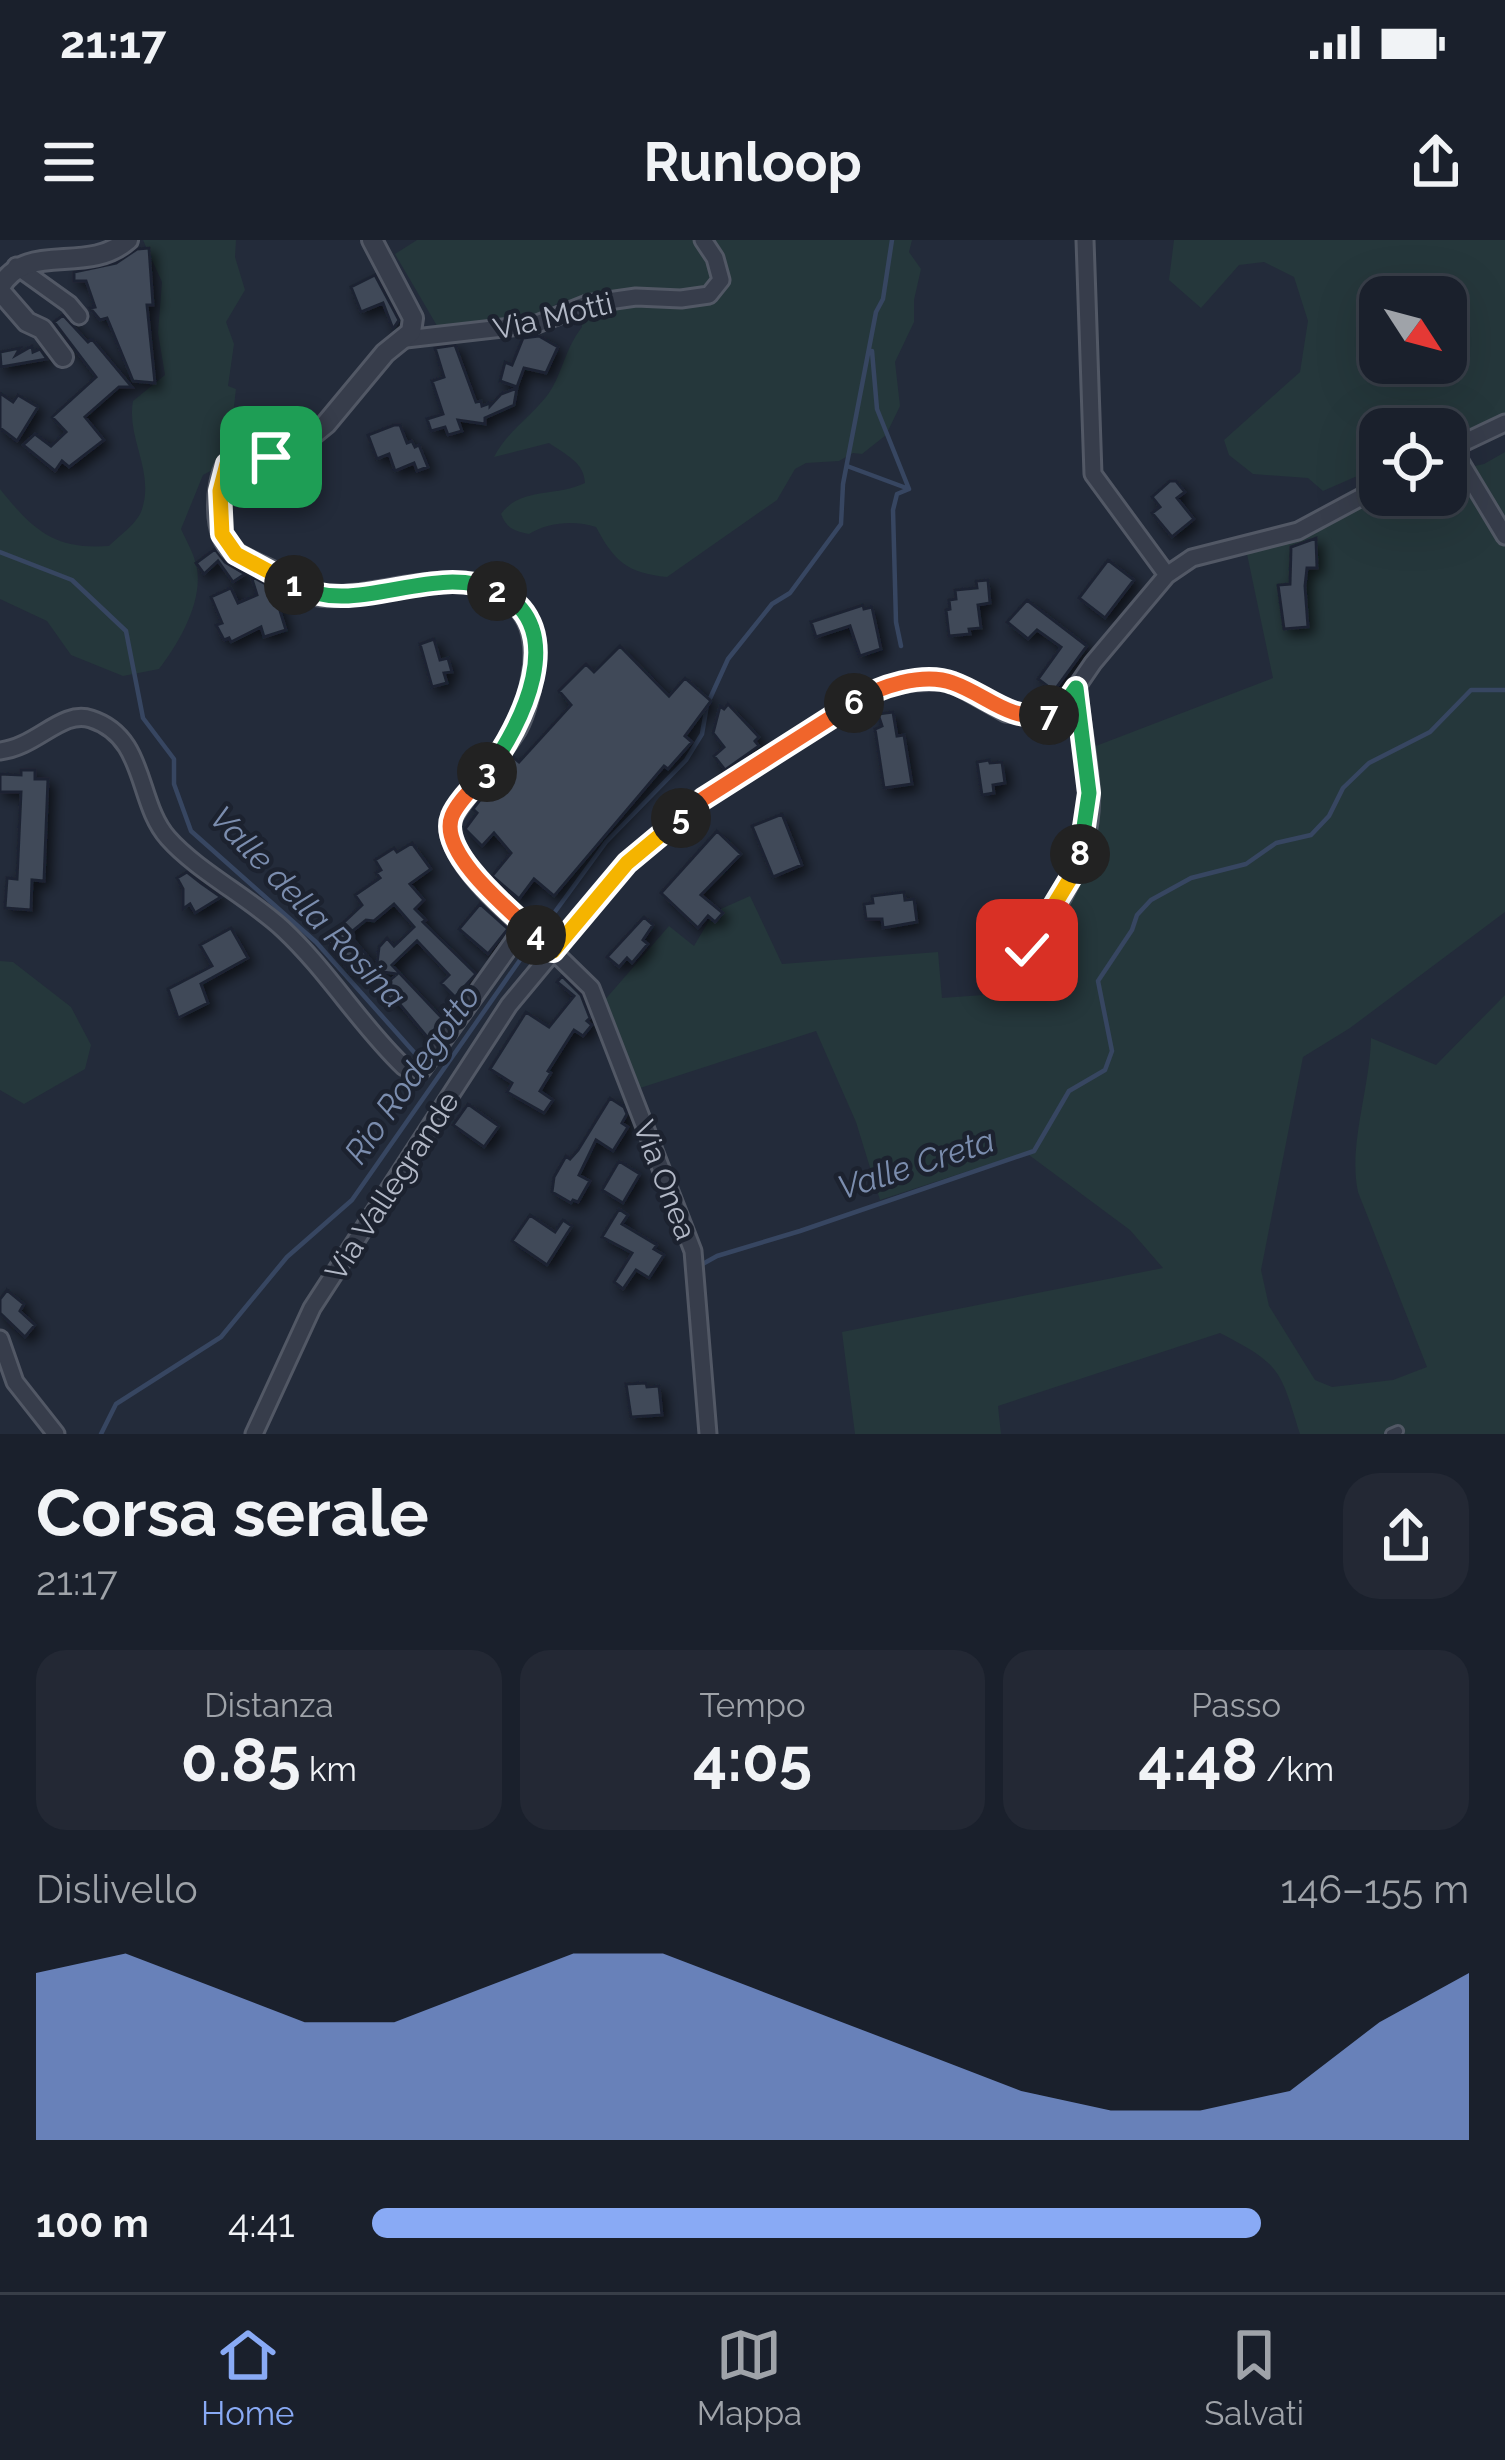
<!DOCTYPE html>
<html lang="it">
<meta charset="utf-8">
<style>
:root{--surface:#1a202c;--page:#232834;--text:#f1f3f6;--muted:#9fa3a9;--line:#383e48;--accent:#89aaf5}
body{margin:0;font-family:Raleway,sans-serif;background:var(--page);color:var(--text);height:100vh;display:flex;flex-direction:column;font-size:45px;white-space:nowrap}
*{box-sizing:border-box;margin:0}
p{font-size:39px;color:var(--muted)}
.icon{flex:none;width:66px;height:66px;fill:none;stroke:currentColor;stroke-width:2;stroke-linecap:round;stroke-linejoin:round}
.map{position:relative;height:1194px;overflow:hidden}
.sheet{display:flex;flex-direction:column;background:var(--surface);flex:1}
.sheet>*{flex:none}
.needle{width:78px;rotate:126deg}
.tools{position:absolute;left:1359px;top:36px;display:grid;gap:24px}
.tools a{display:grid;place-items:center;width:108px;height:108px;border-radius:24px;background:var(--surface);box-shadow:0 12px 48px #0002,0 0 0 3px var(--line);font-size:60px}
.pin{position:absolute;display:grid;place-items:center;width:102px;height:102px;color:#fff;margin:-51px;border-radius:24px;box-shadow:0 6px 18px #0006}
.km{position:absolute;width:60px;height:60px;margin:-30px;border-radius:50%;background:#222;color:#fff;font-size:33px;line-height:60px;text-align:center}
.round{display:grid;place-items:center;flex:none;width:126px;height:126px;border-radius:36px;background:var(--page)}
.overview{display:flex;align-items:center;justify-content:space-between;height:204px;padding:0 36px}
h1{font-size:66px;font-weight:700;line-height:90px}
.metrics{display:grid;grid-template-columns:repeat(3,1fr);gap:18px;height:204px;padding:12px 36px}
.metrics div{display:grid;align-content:center;border-radius:30px;background:var(--page);text-align:center}
.metrics b{font-size:60px;font-weight:700}
.metrics small{font-size:33px;font-weight:400}
.metrics p{font-size:33px}
.chart{height:336px;padding:24px 36px}
.chart p{display:flex;justify-content:space-between}
.chart svg{width:100%;height:216px;margin-top:12px;fill:var(--accent);opacity:.7}
ul{padding:0 36px;list-style:none;font-size:39px}
li{display:grid;grid-template-columns:192px 144px 1fr;align-items:center;height:90px}
li i{height:30px;border-radius:15px;background:var(--accent)}
.status{display:flex;justify-content:space-between;align-items:center;height:84px;padding:0 60px;background:var(--surface);direction:ltr}
.status svg{height:33px;fill:currentColor}
header{display:flex;justify-content:space-between;align-items:center;height:156px;padding:0 36px;background:var(--surface);font-size:54px;font-weight:700}
.tab-bar{display:flex;justify-content:space-around;align-items:center;height:168px;border-top:3px solid var(--line);background:var(--surface);font-size:33px;color:var(--muted)}
.tab-bar a{display:grid;justify-items:center;gap:6px}
.tab-bar .selected{color:var(--accent)}
.map>svg:first-child{display:block}
</style>
<div class="status"><b>21:17</b><svg viewBox="0 0 49 12"><path d="M0 12V9h3v3zM5 12V6h3v6zM10 12V3h3v9zM15 12V0h3v12zM26 1h20v11H26zM47 4h2v5h-2z"/></svg></div>
<header><svg class="icon" aria-label="menu" viewBox="0 0 24 24"><path d="M4 6h16M4 12h16M4 18h16"/></svg>Runloop<svg class="icon" aria-label="share" viewBox="0 0 24 24"><path d="M12 15V3M7 8l5-5 5 5M5 13v7h14v-7"/></svg></header>
<div class="map">
<svg width="1505" height="1194" viewBox="0 0 1505 1194">
<defs>
<filter id="shadow"><feDropShadow dx="5.5" dy="5.5" stdDeviation="6" flood-color="#0009"/></filter>
</defs>
<rect width="100%" height="100%" fill="#232b3a"/>
<path fill="#25373b" fill-rule="evenodd" d="M143,0h93l-1,17 10,33 -19,32 8,22 -6,42 8,3 -8,68 -6,14 -8,-2 -11,6 -22,54c5,11 12,23 15,35 9,35 -17,79 -37,105l-36,7 -52,-21 -24,-34 -47,-22v-110c33,41 54,61 109,57 9,-9 27,-22 32,-34 15,-40 -15,-73 -8,-111l32,-26 -7,-42 4,-51z
M417,0h495l-3,12 12,17 -7,31v22l-19,40 5,44 -14,29 -24,19 -9,-1 -14,8 -33,2 -11,6 -18,31 -110,77c-40,-4 -53,-16 -71,-50 -21,-7 -48,-5 -67,7 -15,-3 -22,-5 -28,-20 19,-27 56,-17 84,-31 -1,-21 -19,-28 -36,-40l-55,14c13,-25 34,-38 52,-60 15,-18 18,-47 36,-70l-3,-20 -15,-8 -47,31 -74,6 -48,-82z
M1174,0h331v181l-59,21v-13h-66v37l-57,25 -15,-13 -55,-4 -24,-19 -5,-15 76,-68 8,-51 -14,-44 -30,-15 -25,3 -38,43 -32,-28zM1380,57h66v66h-66z
M1505,212v460l-155,116 -47,29 -42,213 8,36 46,74 17,7 61,-7 34,-13 -69,-175c-10,-46 12,-104 13,-154l65,27 69,-70v439h-205c-20,-64 -18,-69 -80,-101l-222,73 3,28h-146l-13,-102 321,-64 -33,-38 -101,-75 -15,1 -134,44 -24,-78 -40,-91 -182,59 -31,-88 66,-76 25,20 20,-34 36,-16 32,68 156,-12 4,46 41,-3 65,-85 35,-81 5,-80 185,-71 -26,-124 134,-59h65v-23l38,-8z
M0,721l13,1 58,45 20,38 -6,24 -61,35 -24,-14z"/>
<g fill="none" stroke-linecap="round" stroke-linejoin="round">
<path stroke="#374661" stroke-width="4.5" d="M872,111l5,58 32,80
M847,226l62,23
M0,312l72,28 54,51 17,87 31,41v25l17,47 125,111 105,118
M901,406l-5,-24 -3,-112 4,-16 12,-5
M541,691l65,-89 80,-82 16,-26 5,-29 21,-46 44,-55 18,-11 51,-69 2,-40 33,-172 7,-13 9,-59
M699,1026l18,-10 83,-25 234,-80 35,-60 36,-21 7,-19 -14,-70 34,-51 5,-15 14,-15 40,-22 55,-14 30,-21 35,-8 18,-19 14,-28 26,-25 61,-31 41,-42h34
M101,1194l15,-30 105,-67 66,-80 65,-57 182,-260"/>
</g>
<path fill="#3f4959" stroke="#1e2431" stroke-width="3" filter="url(#shadow)" d="M149,8l4,57h-6l8,78 -22,-2 -26,-63 -7,2 -10,-12 5,-1 -9,-26h-12v-9l42,-9 21,-14z
M375,35l24,45 -6,9 -10,-26 -22,9 -10,-25z
M63,75l25,27 4,-3 40,48h-13l-34,30 19,23 -35,27 -7,-6 -7,10 -32,-26 12,-11 16,12 15,-14 -14,-15 44,-40 -42,-55z
M539,96l19,11 -12,26 -22,-5 -7,19 -17,-6 5,-19 7,3 11,-27z
M455,105l21,57 5,-1 1,5 8,-3v3l11,-12 16,-6 -3,17 -29,13v6l-27,-4 4,11 -14,4 -3,-8 -14,4 -4,-12 16,-5 -11,-33 12,-4 -9,-29z
M32,106l1,6 7,-3 7,10 -46,8 -1,-15 20,-4 -4,7z
M0,153l13,9 5,-7 20,12 -21,34 -17,-13z
M394,185h6l7,18 5,-2 3,6 4,-2 9,22 -11,4 -3,-8 -19,8 -6,-17 -12,5 -9,-24z
M1170,241h6l9,11 -8,6 17,21 -22,18 -20,-24 8,-6 -8,-10z
M1316,298l1,30h-10l-2,18 3,41 -24,2 -6,-44 12,-1 1,-37z
M215,309l10,13 20,12 -12,8 -15,-21 -14,13 -8,-11z
M1108,320l26,20 -29,38 -26,-20z
M251,336l22,12 13,42 -22,7 -3,-10 -30,15 -2,-4 -5,2 -8,-15 6,-2 -11,-26 20,-9 7,15 19,-8z
M988,340l2,23 -12,2 3,23 -12,1 1,5 -21,2 -3,-26 4,-1 -1,-9 7,-1 -1,-9 22,-2 -1,-7z
M1027,360l60,46 -33,45 -16,-12 23,-32 -24,-17 -9,9 -21,-17z
M863,365l1,4 8,-2 9,42 -21,7 -10,-30 -34,11 -5,-15z
M434,399l6,21 8,-2 4,14 -8,1 3,10 -15,4 -12,-43z
M620,406l49,50 16,-18 26,23 -26,35 7,6 -24,27 -4,-3 -110,130 -20,-17 -15,20 -27,-23 19,-23 -17,-20 -12,13 -17,-17 12,-16 -4,-4 40,-52 6,5 52,-57 -12,-14 27,-27 8,8z
M728,464l31,33 -4,4 4,5 -34,24 -11,-14 10,-9 -11,-14 7,-27 4,3z
M893,472l4,24 7,-1 8,49 -28,4 -9,-59 7,-3 -4,-12z
M989,520l1,3 12,-1 3,21 -12,2 1,8 -12,2 -5,-33z
M21,530h14v9h13l-4,102 -12,-1 -1,30 -26,-2 2,-30 10,1 4,-87h-21v-18l21,1z
M782,574l20,51 -29,12 -21,-51z
M717,591l24,23 -40,41 22,18 -8,9 -7,-6 -10,12 -37,-35z
M412,603l19,26 -21,15 14,16 -9,9 11,11 -3,2 53,52 -21,23 -14,-14 8,-8 -32,-34 -25,24 51,54 -15,19 -31,-37 -3,3 -14,-15 17,-15 -21,-3 3,-24 8,-9 7,8 20,-19 -20,-23 -20,17 -8,-1 -17,14 21,25 -19,15 -25,-35 36,-34 -7,-10 25,-17 -4,-5 5,-3 -6,-10 19,-12 3,4z
M187,632l14,11 20,14 -26,16 -5,-9 -7,5v-20l-6,-11z
M904,652l1,8 9,-1 3,23 -34,6 -1,-9h-16l-2,-15 9,-1 -1,-7z
M480,664l28,25 -20,25 -29,-25z
M644,677l9,8 -10,15 5,4 -16,19 -5,-5 -8,9 -12,-10z
M231,688l17,30 -47,26 7,19 -30,15 -10,-29 44,-23 -12,-21z
M562,736l19,19 9,23 -3,3 5,4 -9,11 -9,-6 -26,41 3,2 -11,18 13,9 -9,13 -37,-21 5,-9 -22,-14 36,-57 23,15 25,-31 -17,-14z
M610,858l14,9 3,7 -5,9 6,4 -15,24 -17,-11 -17,35 11,6 -12,21 -5,-2 -2,3 -19,-11 2,-15 12,-21 4,3 8,-9z
M468,864l31,22 -15,21 -31,-22z
M619,921l21,13 -17,29 -21,-13z
M619,969l9,6 -6,9 35,21 -3,4 10,6 -15,23 -13,-8 -13,19 -9,-7 18,-29 -30,-16z
M530,975l25,17 8,-12 9,6 -25,39 -35,-24z
M7,1050l17,14 -4,7 15,14 -10,12 -25,-24v-14z
M646,1143l1,4 12,-1 3,29 -31,2 -5,-33z"/>
<g fill="none" stroke-linecap="round" stroke-linejoin="round">
<defs>
<path id="service" d="M1391,1194l7,-3"/>
<path id="minor" d="M1085,0l8,234 74,101
M16,26l53,38 10,12
M406,99l131,-15 50,-20 49,-7 45,2 28,-4 12,-15 -6,-22 -12,-18
M1452,208l53,88
M1446,211l59,-28
M0,511c37,-4 62,-42 91,-32 56,18 45,83 77,119 29,33 82,60 115,91 45,42 77,96 121,138l18,3 104,-146
M553,711l38,37 102,263 15,183
M0,1099l15,43 41,52
M254,1194l58,-126 197,-303 118,-142 76,-64 170,-109 40,-8 36,-1 57,32 32,4 20,-3 35,-51 74,-88 25,-17 106,-27 82,-44"/>
<path id="tertiary" d="M372,0l41,78 -2,14 -26,21 -59,71 -37,30 -45,2 -17,8c-12,21 -14,70 6,87 11,9 28,14 41,21 14,9 31,23 49,24 56,4 139,-36 188,4 21,16 25,41 23,66 -3,21 -7,43 -17,62 -11,21 -67,81 -67,97 0,43 74,99 103,126
M0,47c28,-47 86,-11 128,-47
M0,51l27,31 15,7 21,28
M995,743c49,-50 97,-118 94,-191 -2,-34 -10,-70 -13,-104"/>
</defs>
<use href="#service" stroke="#525865" stroke-width="14"/>
<use href="#minor" stroke="#525865" stroke-width="21"/>
<use href="#tertiary" stroke="#525865" stroke-width="24"/>
<use href="#service" stroke="#373d4b" stroke-width="8"/>
<use href="#minor" stroke="#373d4b" stroke-width="15"/>
<use href="#tertiary" stroke="#373d4b" stroke-width="18"/>
</g>
<g fill="none" stroke-linecap="round" stroke-linejoin="round">
<defs>
<path id="split-1" d="M271,217l-27,-1 -17,8 -7,27 2,43 14,20 58,31"/>
<path id="split-2" d="M294,345c62,34 138,-24 203,6"/>
<path id="split-3" d="M487,532c34,-45 85,-146 10,-181"/>
<path id="split-4" d="M487,532c-11,13 -29,29 -35,44 -15,37 61,97 84,119"/>
<path id="split-5" d="M536,695l17,16 74,-88 54,-45"/>
<path id="split-6" d="M681,578l22,-19 151,-96"/>
<path id="split-7" d="M854,463c24,-17 70,-31 99,-20 34,12 56,39 96,32"/>
<path id="split-8" d="M1049,475l9,-1 18,-26 13,105 -9,61"/>
<path id="split-9" d="M1027,710l49,-81 4,-15"/>
</defs>
<use href="#split-1" stroke="#fff" stroke-width="24"/>
<use href="#split-2" stroke="#fff" stroke-width="24"/>
<use href="#split-3" stroke="#fff" stroke-width="24"/>
<use href="#split-4" stroke="#fff" stroke-width="24"/>
<use href="#split-5" stroke="#fff" stroke-width="24"/>
<use href="#split-6" stroke="#fff" stroke-width="24"/>
<use href="#split-7" stroke="#fff" stroke-width="24"/>
<use href="#split-8" stroke="#fff" stroke-width="24"/>
<use href="#split-9" stroke="#fff" stroke-width="24"/>
<use href="#split-1" stroke="#f5b400" stroke-width="15"/>
<use href="#split-2" stroke="#22a559" stroke-width="15"/>
<use href="#split-3" stroke="#22a559" stroke-width="15"/>
<use href="#split-4" stroke="#f0652b" stroke-width="15"/>
<use href="#split-5" stroke="#f5b400" stroke-width="15"/>
<use href="#split-6" stroke="#f0652b" stroke-width="15"/>
<use href="#split-7" stroke="#f0652b" stroke-width="15"/>
<use href="#split-8" stroke="#22a559" stroke-width="15"/>
<use href="#split-9" stroke="#f5b400" stroke-width="15"/>
</g>
<g text-anchor="middle" dominant-baseline="central" stroke-width="9" stroke-linejoin="round" paint-order="stroke">
<g font-size="30" fill="#b2b8c6" stroke="#1c222f">
<text transform="translate(553 76) rotate(-13)">Via Motti</text>
<text transform="translate(665 940) rotate(69)">Via Onea</text>
<text transform="translate(392 946) rotate(-57)">Via Vallegrande</text>
</g>
<g font-size="33" font-style="italic" fill="#7b8dae" stroke="#1c222f">
<text transform="translate(308 667) rotate(46)">Valle della Rosina</text>
<text transform="translate(412 834) rotate(-55)">Rio Rodegotto</text>
<text transform="translate(916 924) rotate(-18)">Valle Creta</text>
</g>
</g>
</svg>
<div class="tools">
<a><svg class="needle" viewBox="-14 -14 28 28"><path d="M0-13l5 13h-10z" fill="#e53935"/><path d="M0 13l5-13h-10z" fill="#9fa3a9"/></svg></a>
<a><svg class="icon" aria-label="locate" viewBox="0 0 24 24"><circle cx="12" cy="12" r="6"/><path d="M12 2v4M12 18v4M2 12h4M18 12h4"/></svg></a>
</div>
<div class="pin" style="left:271px;top:217px;background:#1e9e55"><svg class="icon" aria-label="arrive" viewBox="0 0 24 24"><path d="M6 21V4h12l-3 4 3 4H6"/></svg></div>
<div class="pin" style="left:1027px;top:710px;background:#d93025"><svg class="icon" aria-label="check" viewBox="0 0 24 24"><path d="M5 12l5 5 9-10"/></svg></div>
<b class="km" style="left:294px;top:345px">1</b>
<b class="km" style="left:497px;top:351px">2</b>
<b class="km" style="left:487px;top:532px">3</b>
<b class="km" style="left:536px;top:695px">4</b>
<b class="km" style="left:681px;top:578px">5</b>
<b class="km" style="left:854px;top:463px">6</b>
<b class="km" style="left:1049px;top:475px">7</b>
<b class="km" style="left:1080px;top:614px">8</b>
</div>
<section class="sheet">
<div class="overview"><div><h1>Corsa serale</h1><p>21:17</p></div><a class="round"><svg class="icon" aria-label="share" viewBox="0 0 24 24"><path d="M12 15V3M7 8l5-5 5 5M5 13v7h14v-7"/></svg></a></div>
<div class="metrics">
<div><p>Distanza</p><b>0.85<small> km</small></b></div>
<div><p>Tempo</p><b>4:05</b></div>
<div><p>Passo</p><b>4:48<small> /km</small></b></div>
</div>
<div class="chart"><p><span>Dislivello</span>146–155 m</p>
<svg viewBox="0 0 160 44" preserveAspectRatio="none"><path d="M0 44V10L10 6L20 13L30 20L40 20L50 13L60 6L70 6L80 13L90 20L100 27L110 34L120 38L130 38L140 34L150 20L160 10V44z"/></svg>
</div>
<ul>
<li><b>100 m</b>4:41<i style="width:81%"></i></li>
</ul>
</section>
<nav class="tab-bar">
<a class="selected"><svg class="icon" aria-label="home" viewBox="0 0 24 24"><path d="M3 11l9-7 9 7M6 9v11h12V9"/></svg>Home</a>
<a><svg class="icon" aria-label="map" viewBox="0 0 24 24"><path d="M3 6l6-2 6 2 6-2v14l-6 2-6-2-6 2zM9 4v14M15 6v14"/></svg>Mappa</a>
<a><svg class="icon" aria-label="saved" viewBox="0 0 24 24"><path d="M7 4h10v16l-5-4-5 4z"/></svg>Salvati</a>
</nav>
